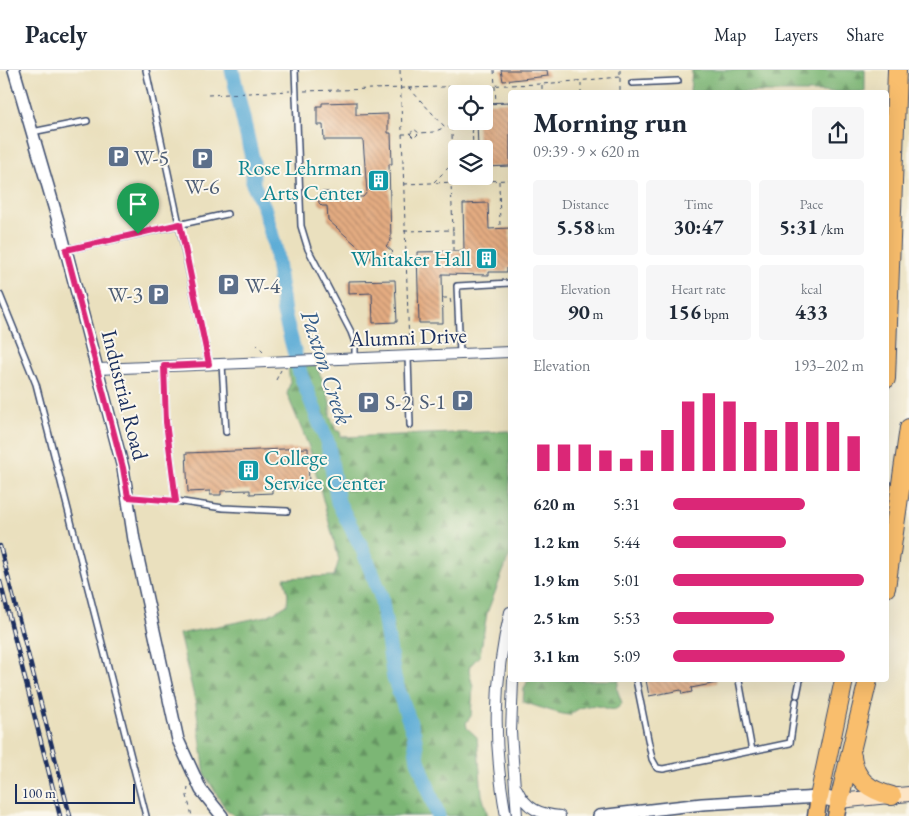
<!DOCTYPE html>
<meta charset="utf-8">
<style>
:root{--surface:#fff;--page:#f6f6f7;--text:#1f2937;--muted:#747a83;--line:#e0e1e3;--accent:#db2777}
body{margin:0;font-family:"EB Garamond",serif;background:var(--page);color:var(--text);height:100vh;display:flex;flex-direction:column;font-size:19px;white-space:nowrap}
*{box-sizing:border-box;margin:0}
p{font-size:16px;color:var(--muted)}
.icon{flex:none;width:28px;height:28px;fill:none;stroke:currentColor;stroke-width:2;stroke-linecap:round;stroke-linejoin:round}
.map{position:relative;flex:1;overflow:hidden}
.details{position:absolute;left:508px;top:20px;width:381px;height:592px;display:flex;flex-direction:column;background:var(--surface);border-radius:5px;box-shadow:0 5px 20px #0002}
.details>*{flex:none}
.tools{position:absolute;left:448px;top:15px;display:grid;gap:10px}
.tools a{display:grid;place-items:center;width:45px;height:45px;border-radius:5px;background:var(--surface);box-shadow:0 5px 20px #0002;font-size:25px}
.scale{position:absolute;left:15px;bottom:12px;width:120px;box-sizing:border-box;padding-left:5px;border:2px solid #1b2f5e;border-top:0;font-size:14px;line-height:18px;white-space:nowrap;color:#1b2f5e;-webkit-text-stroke:4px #fbf7ec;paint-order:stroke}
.pin{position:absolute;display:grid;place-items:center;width:42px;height:42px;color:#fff;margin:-51px -21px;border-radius:50% 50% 50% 0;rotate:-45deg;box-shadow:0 0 5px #0007}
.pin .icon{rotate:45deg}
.round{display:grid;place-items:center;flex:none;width:52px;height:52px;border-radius:5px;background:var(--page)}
.summary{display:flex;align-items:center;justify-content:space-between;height:85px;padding:0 25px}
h1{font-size:28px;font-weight:700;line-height:38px}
.figures{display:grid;grid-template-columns:repeat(3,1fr);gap:8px;height:85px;padding:5px 25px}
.figures div{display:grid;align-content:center;border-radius:5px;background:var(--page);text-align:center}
.figures b{font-size:21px;font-weight:700}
.figures small{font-size:14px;font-weight:400}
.figures p{font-size:14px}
.chart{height:140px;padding:10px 25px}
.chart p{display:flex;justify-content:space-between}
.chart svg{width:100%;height:90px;margin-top:5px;stroke:var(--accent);stroke-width:6}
ul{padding:0 25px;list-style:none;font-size:16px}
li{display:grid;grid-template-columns:80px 60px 1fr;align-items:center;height:38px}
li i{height:12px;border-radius:6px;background:var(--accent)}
header{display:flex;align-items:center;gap:30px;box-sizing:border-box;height:70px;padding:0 25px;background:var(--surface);border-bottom:1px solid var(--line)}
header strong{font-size:24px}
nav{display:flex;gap:28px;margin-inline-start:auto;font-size:18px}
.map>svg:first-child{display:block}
</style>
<header>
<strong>Pacely</strong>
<nav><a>Map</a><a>Layers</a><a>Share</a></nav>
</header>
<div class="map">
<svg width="909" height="746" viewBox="0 0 909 746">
<defs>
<pattern id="forest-firs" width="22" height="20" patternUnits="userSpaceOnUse" patternTransform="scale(1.25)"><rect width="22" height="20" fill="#7cb674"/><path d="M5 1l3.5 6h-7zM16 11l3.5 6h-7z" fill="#659462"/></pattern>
<pattern id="building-back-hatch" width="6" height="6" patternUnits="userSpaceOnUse" patternTransform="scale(1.25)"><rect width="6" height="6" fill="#e4ac81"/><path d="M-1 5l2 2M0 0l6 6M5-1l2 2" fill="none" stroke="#b88c6d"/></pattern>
</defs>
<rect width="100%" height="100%" fill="#fbf7ec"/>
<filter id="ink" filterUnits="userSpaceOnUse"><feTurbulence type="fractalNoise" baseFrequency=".02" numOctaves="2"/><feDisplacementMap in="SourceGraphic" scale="10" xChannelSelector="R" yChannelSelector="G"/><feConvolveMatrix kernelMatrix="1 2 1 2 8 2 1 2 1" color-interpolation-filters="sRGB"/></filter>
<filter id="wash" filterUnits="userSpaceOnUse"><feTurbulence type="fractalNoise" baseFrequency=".0096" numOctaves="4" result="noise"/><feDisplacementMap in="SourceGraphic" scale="20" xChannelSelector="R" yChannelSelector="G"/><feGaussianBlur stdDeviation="1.12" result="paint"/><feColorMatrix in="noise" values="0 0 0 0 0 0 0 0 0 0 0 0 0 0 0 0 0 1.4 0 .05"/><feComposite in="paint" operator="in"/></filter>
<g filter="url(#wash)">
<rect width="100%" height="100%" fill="#eae0be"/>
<path fill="url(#forest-firs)" stroke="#4c7269" d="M692,0h173v22h-175z
M316,296l9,19 5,17v13l6,16h4l1,6 169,-6v123l-23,59 -7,42 -10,11 -1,5 4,16 -2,29 -5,7 1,5 10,9 5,58 6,21h-254l-9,-8 -20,-33 -9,-70 -17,-71 88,-18 20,-11 1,-11 -4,-16 50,-2 5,-16 -30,-113 -22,-53 3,-11 -2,-16z
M528,610h91l-2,9 5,14c-8,12 -14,4 -25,3 -10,-2 -21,3 -27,9 -9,0 -37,-10 -47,-13l1,-13z"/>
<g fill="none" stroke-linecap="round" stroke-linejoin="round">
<path stroke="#5cacd6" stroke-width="15" d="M232,0l21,92v22l11,23 11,40 9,66 16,60 28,71 10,58 25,48 18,46 13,82 20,56 4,26 20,56"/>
</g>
<g id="blocks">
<path fill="url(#building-back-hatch)" d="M501,0h46l1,6 -45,5z
M356,32v13l32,-1v19h3l1,31h-3l2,76 -5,6 7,6 -10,10h-3l-6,-5 -2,2 -44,-39 -1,-14h-5l-3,-3 -1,-8 3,-3h8l5,5h29l4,-5 -4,-52h-39l-1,-15h-6v-19h5v-3z
M510,32v64l-26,1v-18h-6l-1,-28h7v-18z
M488,133l1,26 21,-1v40h-3v4h-18v3l-47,-1 1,49h-24l-2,-71 47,-1 -1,-47z
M395,210l2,42 -24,1 -1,-30 -24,1v-13z
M308,378l1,40 -37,1v4l-22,1v-4l-29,1v4h-11v-4l-22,1 -2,-39z
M646,610h71v3l-26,5 1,4 -10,2 -1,-4 -32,6z"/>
</g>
</g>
<g filter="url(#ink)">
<use href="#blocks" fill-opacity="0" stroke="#3a4a6c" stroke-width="1"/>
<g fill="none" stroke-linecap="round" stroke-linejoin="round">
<defs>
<path id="service" d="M146,0l63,294
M295,0l6,156 7,23 43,83 4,11v15
M632,13l46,-2
M32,62l55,-11
M66,180l161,-36
M0,225l36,89 110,432
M460,284l-3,-68 53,-3
M408,286l2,69
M222,294l4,68
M128,427l48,4 -10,-79 -2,-56
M176,431l47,7 64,3
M636,610l16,79 5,9 6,1 127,-26 6,-42
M739,610l13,71
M797,625l3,-15"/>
<path id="minor" d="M98,299l412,-17
M513,610l-2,52 6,84
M517,719c9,20 23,25 43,27
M506,746c-13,-70 -13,-135 4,-204"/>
<path id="tertiary" d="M14,0l45,154 64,244 11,72 44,200 23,50 21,26
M599,746l103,-12 117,-7"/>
<path id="secondary" d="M819,727l20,4 70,-7"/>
<path id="trunk" d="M816,746l3,-19
M836,746l3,-15"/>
<path id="motorway" d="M886,309l11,-309
M886,518l23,-160
M852,686c3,25 18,34 40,40
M819,727l25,-117
M839,731l29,-121"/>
</defs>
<use href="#service" stroke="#3a4a6c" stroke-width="8"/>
<use href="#minor" stroke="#3a4a6c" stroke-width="12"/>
<use href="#tertiary" stroke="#3a4a6c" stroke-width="14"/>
<use href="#secondary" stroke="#3a4a6c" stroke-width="16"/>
<use href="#trunk" stroke="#3a4a6c" stroke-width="19"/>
<use href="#motorway" stroke="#3a4a6c" stroke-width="20"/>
<path stroke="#3a4a6c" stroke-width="1" stroke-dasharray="4 4" stroke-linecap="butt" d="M400,0l9,278
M494,0l2,33
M620,0v22
M581,13v9
M542,15v7
M461,17v7
M409,18l36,39h7
M304,21l238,-7 78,-7
M208,25l82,-4
M484,34l26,-1
M472,51l1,28
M402,64h8l4,-5 5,4 15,-1 11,-5
M410,64l4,4 4,-4
M453,93l-2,-58h5
M475,106v5
M499,111l1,47
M434,112l19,-19 1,19
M404,114l106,-4
M404,161l49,-1 -2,-47
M453,161v20
M443,228h7l1,6
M255,273l9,9
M276,310l5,-10
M188,717l-1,9 5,20"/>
<use href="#service" stroke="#fff" stroke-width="5"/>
<use href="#minor" stroke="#fff" stroke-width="10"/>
<use href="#tertiary" stroke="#fff" stroke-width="11"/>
<use href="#secondary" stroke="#fde5c5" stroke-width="14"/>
<use href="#trunk" stroke="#f9be6d" stroke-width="16"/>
<use href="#motorway" stroke="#f9be6d" stroke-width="18"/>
<defs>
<path id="rail" d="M0,476l70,270
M0,511l60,235"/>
</defs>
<use href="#rail" stroke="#1b2f5e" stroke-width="4.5"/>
<use href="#rail" stroke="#fbf7ec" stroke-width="2.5" stroke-dasharray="8" stroke-linecap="butt"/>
</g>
</g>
<g fill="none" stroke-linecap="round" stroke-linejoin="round" filter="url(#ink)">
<defs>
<path id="route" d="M180,154l29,140 -45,2 2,56 10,79 -48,-4 -5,-29 -57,-218z"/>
</defs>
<use href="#route" stroke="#fff" stroke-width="10"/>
<use href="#route" stroke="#db2777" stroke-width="6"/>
</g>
<defs>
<symbol id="parking-square" viewBox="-11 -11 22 22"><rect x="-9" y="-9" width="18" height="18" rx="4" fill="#5c6f8a" stroke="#fbf7ec"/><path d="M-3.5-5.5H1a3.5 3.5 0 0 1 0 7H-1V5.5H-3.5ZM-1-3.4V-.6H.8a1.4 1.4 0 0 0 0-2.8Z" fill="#fff"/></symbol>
<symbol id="building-square" viewBox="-11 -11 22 22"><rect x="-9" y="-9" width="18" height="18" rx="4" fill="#0f9aa8" stroke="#fbf7ec"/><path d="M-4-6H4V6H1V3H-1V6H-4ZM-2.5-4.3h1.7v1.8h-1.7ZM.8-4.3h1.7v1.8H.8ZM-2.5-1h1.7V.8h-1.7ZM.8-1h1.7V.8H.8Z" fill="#fff"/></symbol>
</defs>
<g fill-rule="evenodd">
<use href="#parking-square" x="106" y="74" width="25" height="25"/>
<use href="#parking-square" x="190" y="76" width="25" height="25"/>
<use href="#building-square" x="366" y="98" width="25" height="25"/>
<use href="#building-square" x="474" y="176" width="25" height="25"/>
<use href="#parking-square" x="216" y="202" width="25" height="25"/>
<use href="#parking-square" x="146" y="212" width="25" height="25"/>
<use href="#parking-square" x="450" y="318" width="25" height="25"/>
<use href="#parking-square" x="356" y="320" width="25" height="25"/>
<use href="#building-square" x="236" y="388" width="25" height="25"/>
</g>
<g text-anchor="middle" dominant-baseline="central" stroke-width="4" stroke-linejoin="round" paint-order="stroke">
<g font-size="22" fill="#4e5e75" stroke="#fbf7ec" text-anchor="start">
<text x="134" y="87">W-5</text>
<text x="202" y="116" text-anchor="middle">W-6</text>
<text x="245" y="215">W-4</text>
<text x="143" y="224" text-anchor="end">W-3</text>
<text x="446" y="331" text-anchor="end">S-1</text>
<text x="385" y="332">S-2</text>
</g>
<g font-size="22" fill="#0d838f" stroke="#fbf7ec" text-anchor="end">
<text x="362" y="97">Rose Lehrman<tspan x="362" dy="25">Arts Center</tspan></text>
<text x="471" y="188">Whitaker Hall</text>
<text x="264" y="387" text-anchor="start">College<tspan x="264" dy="25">Service Center</tspan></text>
</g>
<g font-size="22" fill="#1b2f5e" stroke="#fbf7ec">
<text transform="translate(408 267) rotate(-2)">Alumni Drive</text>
<text transform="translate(125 325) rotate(76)">Industrial Road</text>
</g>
<g font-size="24" font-style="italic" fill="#325b88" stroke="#fbf7ec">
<text transform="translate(327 297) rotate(72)">Paxton Creek</text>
</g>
</g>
</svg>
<div class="tools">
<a><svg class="icon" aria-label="locate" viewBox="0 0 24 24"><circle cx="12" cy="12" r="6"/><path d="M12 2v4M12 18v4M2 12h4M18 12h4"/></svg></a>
<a><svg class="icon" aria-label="layers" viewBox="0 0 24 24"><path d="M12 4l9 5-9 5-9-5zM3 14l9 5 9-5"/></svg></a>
</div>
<div class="scale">100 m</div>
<div class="pin" style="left:138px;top:164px;background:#1e9e55"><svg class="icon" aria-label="arrive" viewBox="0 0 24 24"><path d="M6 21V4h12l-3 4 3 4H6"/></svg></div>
<section class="details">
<div class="summary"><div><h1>Morning run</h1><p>09:39 · 9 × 620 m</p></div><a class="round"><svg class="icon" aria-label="share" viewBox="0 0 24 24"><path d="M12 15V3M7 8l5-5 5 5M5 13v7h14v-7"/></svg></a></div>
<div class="figures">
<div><p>Distance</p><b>5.58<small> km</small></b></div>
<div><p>Time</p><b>30:47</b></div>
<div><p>Pace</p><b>5:31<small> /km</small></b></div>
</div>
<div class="figures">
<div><p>Elevation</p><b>90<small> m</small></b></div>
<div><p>Heart rate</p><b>156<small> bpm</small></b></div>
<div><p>kcal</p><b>433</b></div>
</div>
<div class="chart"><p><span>Elevation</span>193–202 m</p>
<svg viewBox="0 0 160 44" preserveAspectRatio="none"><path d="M5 44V31M15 44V31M25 44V31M35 44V34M45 44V38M55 44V34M65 44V24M75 44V10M85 44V6M95 44V10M105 44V20M115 44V24M125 44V20M135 44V20M145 44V20M155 44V27"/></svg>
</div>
<ul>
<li><b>620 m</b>5:31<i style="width:69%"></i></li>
<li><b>1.2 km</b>5:44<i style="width:59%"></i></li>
<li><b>1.9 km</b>5:01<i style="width:100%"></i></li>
<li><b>2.5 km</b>5:53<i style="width:53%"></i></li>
<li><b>3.1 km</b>5:09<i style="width:90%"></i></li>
</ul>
</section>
</div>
